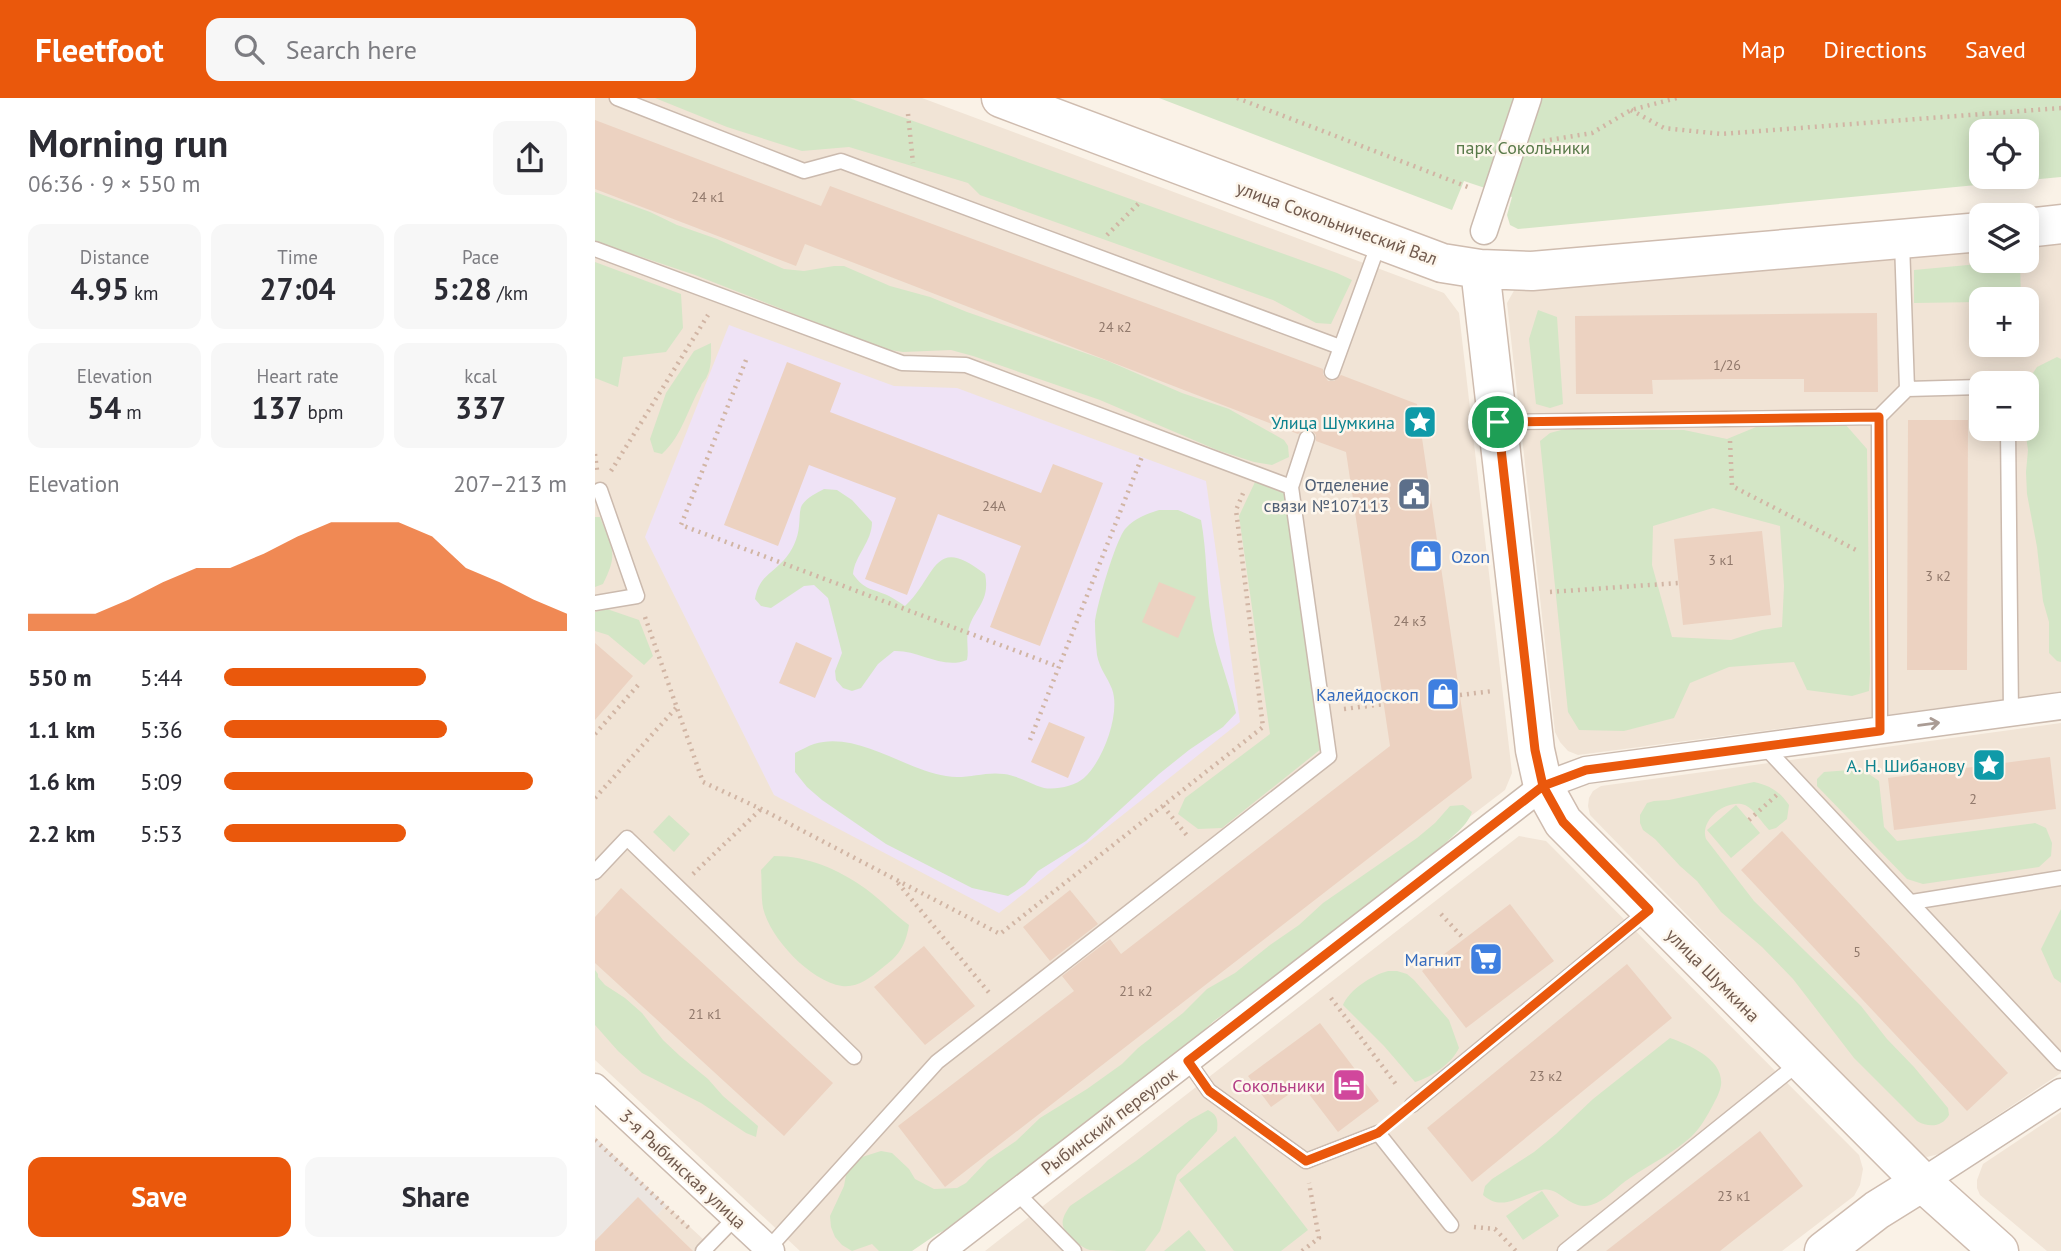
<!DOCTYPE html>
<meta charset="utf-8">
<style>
:root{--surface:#fff;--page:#f7f7f7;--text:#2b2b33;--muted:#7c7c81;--accent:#ea580c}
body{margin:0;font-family:"PT Sans",sans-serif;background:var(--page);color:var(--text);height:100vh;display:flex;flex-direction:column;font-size:26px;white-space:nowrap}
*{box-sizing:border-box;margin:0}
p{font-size:23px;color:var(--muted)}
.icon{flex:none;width:38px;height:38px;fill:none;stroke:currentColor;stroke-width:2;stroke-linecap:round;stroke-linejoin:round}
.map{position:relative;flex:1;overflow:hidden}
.drawer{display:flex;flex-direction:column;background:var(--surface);width:595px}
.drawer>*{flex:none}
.tools{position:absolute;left:1374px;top:21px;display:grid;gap:14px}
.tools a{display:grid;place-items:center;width:70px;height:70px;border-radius:14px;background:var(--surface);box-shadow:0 4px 18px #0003;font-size:35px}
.pin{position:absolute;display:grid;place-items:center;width:60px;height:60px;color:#fff;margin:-30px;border:4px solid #fff;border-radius:50%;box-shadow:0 2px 7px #0007}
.round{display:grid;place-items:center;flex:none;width:74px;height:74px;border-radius:14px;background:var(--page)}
.head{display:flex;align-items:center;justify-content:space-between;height:119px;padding:0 28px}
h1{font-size:38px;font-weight:700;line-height:52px}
.stats{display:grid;grid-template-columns:repeat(3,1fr);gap:10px;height:119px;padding:7px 28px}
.stats div{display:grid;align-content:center;border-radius:14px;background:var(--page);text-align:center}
.stats b{font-size:30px;font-weight:700}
.stats small{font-size:19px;font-weight:400}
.stats p{font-size:19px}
.chart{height:196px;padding:14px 28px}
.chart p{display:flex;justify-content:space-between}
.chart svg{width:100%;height:126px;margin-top:7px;fill:var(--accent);opacity:.7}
.cta{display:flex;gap:14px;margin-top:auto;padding:14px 28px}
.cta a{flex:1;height:80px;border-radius:14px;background:var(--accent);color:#fff;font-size:28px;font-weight:700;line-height:80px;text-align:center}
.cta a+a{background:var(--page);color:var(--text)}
ul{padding:0 28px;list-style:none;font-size:23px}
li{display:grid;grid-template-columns:112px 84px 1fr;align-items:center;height:52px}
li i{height:18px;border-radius:9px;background:var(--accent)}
header{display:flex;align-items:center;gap:42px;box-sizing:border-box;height:98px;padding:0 35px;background:var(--accent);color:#fff}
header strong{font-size:33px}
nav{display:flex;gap:38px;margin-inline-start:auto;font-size:24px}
.search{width:490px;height:63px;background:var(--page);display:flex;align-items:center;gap:18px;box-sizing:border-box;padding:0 24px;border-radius:14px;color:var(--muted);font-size:26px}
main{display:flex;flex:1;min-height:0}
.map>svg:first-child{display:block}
</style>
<header>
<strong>Fleetfoot</strong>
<div class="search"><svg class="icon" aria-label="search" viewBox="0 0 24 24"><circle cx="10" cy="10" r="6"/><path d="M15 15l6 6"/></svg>Search here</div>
<nav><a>Map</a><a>Directions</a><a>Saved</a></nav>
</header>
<main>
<section class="drawer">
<div class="head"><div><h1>Morning run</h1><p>06:36 · 9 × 550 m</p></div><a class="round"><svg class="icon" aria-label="share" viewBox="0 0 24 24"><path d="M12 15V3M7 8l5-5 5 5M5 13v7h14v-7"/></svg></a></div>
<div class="stats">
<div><p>Distance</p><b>4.95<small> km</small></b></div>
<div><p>Time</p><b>27:04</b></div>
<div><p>Pace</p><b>5:28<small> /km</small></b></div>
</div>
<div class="stats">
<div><p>Elevation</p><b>54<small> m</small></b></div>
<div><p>Heart rate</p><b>137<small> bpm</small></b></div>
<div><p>kcal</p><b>337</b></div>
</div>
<div class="chart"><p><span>Elevation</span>207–213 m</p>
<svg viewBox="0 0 160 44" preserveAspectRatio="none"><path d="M0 44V38L10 38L20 38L30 33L40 27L50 22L60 22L70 17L80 11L90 6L100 6L110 6L120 11L130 22L140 27L150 33L160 38V44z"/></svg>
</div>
<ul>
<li><b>550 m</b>5:44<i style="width:59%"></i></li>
<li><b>1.1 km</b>5:36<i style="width:65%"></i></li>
<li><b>1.6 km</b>5:09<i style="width:90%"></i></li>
<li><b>2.2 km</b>5:53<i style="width:53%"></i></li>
</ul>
<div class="cta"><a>Save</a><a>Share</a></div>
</section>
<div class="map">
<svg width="1466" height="1153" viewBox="0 0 1466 1153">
<rect width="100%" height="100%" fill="#faf2e7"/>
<path fill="#f1e4d6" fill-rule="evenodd" d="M0,0h327l522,195 15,20 53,460 -7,17 -604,461h-101l-205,-191z
M1466,146v448l-483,63 -10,-4 -8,-9 -5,-10 -48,-429 9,-16 465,-36v10h46v-14zM1386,201h46v46h-46zM1386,285h46v46h-46z
M1466,625v350l-122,81 -12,3 -11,-6 -326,-336 -2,-9 1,-8 4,-7 8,-5z
M924,738l27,5 313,314 4,14 -3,16 -6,11 -72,55h-797z
M1466,1014v139h-14l-67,-56 -3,-7v-8l6,-16z
M71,1107l50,46h-91z"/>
<path fill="#ebe5e0" d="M0,1039l71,68 -41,46h-30z"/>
<path fill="#efe3f6" d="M134,227l165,61 63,2 249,93 34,241 -241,191 -225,-118 -129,-258z"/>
<path fill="#d4e6c6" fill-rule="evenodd" d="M60,0h194l488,175 15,7 -21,44 -15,-1 -43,-23 -293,-105 -12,-12 -119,-36 -47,4 -75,-24z
M564,0h902v79l-543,52 -8,-4 -3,-10 5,-18 -48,-16 -12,29zM1386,33h46v46h-46z
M0,94l55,20 27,13 40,14 67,30 20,2 30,-5h10l46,20 40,11 37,15 141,49 74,32 47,16 55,31 4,6 1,11 -17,8 -18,-3 -37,-12 -117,-50 -127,-44 -22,-6 -48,2 -19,-3 -189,-74 -92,-31 -8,-3z
M1416,163h9l1,38h-40v3l-67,1v-33z
M0,164l86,32 2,34 -17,24 -43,5 -5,30 -23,-9z
M943,212l19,7 6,87 -13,4 -14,-4 -7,-65z
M116,245c0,10 1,24 -4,33 -1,4 -5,6 -6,10 -13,22 -19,50 -39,68l-8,-2 -4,-13 16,-46 28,-42z
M1462,259l4,2v303l-4,-1 -8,-8v-31l-6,-21 -6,-54 -10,-53 -1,-22 2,-22 -3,-21 2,-38 4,-15 6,-9z
M1250,326l22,25 3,224 -1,18 -17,5 -45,-6 -13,-28 -65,5 -39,16 -16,35 -50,13 -45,-1 -11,-18 -28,-271 10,-8 15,-4 119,1 43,9 34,-14zM1118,410l67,18 4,60 -2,41 -20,3 -31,10 -59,-3 -20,-72 1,-39z
M660,384l31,12 35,255 -99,79 -24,1 -20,-15 7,-16 85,-64 -31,-218z
M229,391l13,1 15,10 20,22c0,20 -17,33 -19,52 12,17 19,14 36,22 6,3 11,7 16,10 32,-30 28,-73 80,-32 6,29 -13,36 -17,58 -2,9 1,18 -1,28 -25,10 -47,-10 -73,-9l-16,13 -17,24 -9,3 -9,-3 -7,-8 -1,-9 7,-18 -14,-55 -14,-13 -10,1 -33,22 -10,-2 -6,-7c4,-22 15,-24 29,-39 8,-9 14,-21 15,-34 1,-7 0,-16 3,-21 5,-8 15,-12 22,-16z
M564,412h19l23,10c6,32 5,65 10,98 4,33 18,62 25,95l-13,14 -34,23 -30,24 -73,67 -48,30 -13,14 -17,11 -36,-8 -86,-44 -64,-44 -15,-13 -12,-15v-19c6,-3 13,-7 19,-9 43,-13 89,25 132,32 20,4 38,-5 58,-2 15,2 27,10 40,14 12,2 31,-2 40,-10 19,-17 37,-65 28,-89 -5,-13 -12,-19 -15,-34 -1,-10 -2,-22 -2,-32 1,-15 21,-85 31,-95 9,-10 21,-14 33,-18z
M0,419h5c12,31 19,36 3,67l-8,3z
M12,511l32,11 14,36 -9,9 -36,-30 -13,-4v-19z
M1267,671l17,12 5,46 13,14 138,-18 11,5 6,15 -1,13 -12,11 -116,17 -16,-5 -90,-93v-7l7,-7z
M1159,684c17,4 25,9 35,23l-2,14 -11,9 -7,2c-7,-7 -15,-21 -24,-25 -18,-7 -46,15 -39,34l48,62 107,105 26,33 27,28 34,41 1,7c-7,12 -20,13 -32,6l-63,-63 -61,-79 -31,-32 -41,-35 -24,-31 -17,-15 -25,-27 -12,-9 -3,-7v-8l7,-12 7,-2 15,-1z
M868,707l9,7c-6,17 -24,26 -36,41l-156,127 -48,28 -18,13 -33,30 -118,93 -20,11 -75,64 -31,15 -25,17h-33l-7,-7 -20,7 -10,-6 -7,-8 -4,-10 -1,-11 14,-30 2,-11 5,-9 8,-8 22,-7 11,2 17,16 6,10 19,10 23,-1 9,-5 22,-23 28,-19 24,-23 47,-29 35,-25 16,-16 45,-35 24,-24 28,-16 35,-28 29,-20 24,-22 94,-65 18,-15 15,-17z
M1141,707l24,28 -29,25 -24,-28z
M74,717l21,19 -16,18 -21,-20z
M179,758c34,0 64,13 92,33 15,11 28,25 43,36 -4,23 -11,31 -28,44 -11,9 -24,19 -39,17 -32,-5 -72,-48 -79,-78 -2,-12 -1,-26 -2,-38z
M1466,811v74l-7,-5 -13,-29z
M0,872l3,4v3l7,8 20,13 17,15 21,27 17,16 28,23 15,17 35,30 -2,11 -10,-4 -45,-30 -59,-30 -24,-22 -23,-26z
M793,873h9l10,3 7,6 35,40 10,28c-7,15 -27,29 -44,34l-31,-36 -41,-41c6,-15 29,-30 45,-34z
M1075,940c19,7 54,21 51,47 -1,7 -5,14 -8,20 -6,11 -12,22 -21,31 -18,17 -42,28 -62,42 -13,8 -24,23 -39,27 -22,6 -31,-19 -49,-15 -21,4 -39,23 -59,5l2,-9 7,-7 42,-27 22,-18 37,-35z
M613,1012c10,5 10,11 9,21l-40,44 -17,56 -15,20c-13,0 -43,0 -55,-1 -5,-1 -10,-5 -14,-8 -15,-13 -18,-19 -6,-36l66,-45 54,-41z
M640,1038l73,94 -27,21h-47l-55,-71z
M947,1093l17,25 -36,24 -17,-24z
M594,1132l17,21h-42z"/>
<path fill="#ecd2c1" d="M0,22l226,86 9,-20 493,183v5l5,7h6l7,-6 76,29 55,374 -527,409 -47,-61 176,-135 -12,-15 48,-37 11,15 269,-208 -44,-294 -30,-11v-6l-5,-6h-7l-6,5 -493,-190 -9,22 -201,-77z
M1282,215l1,79h-74v-13h-77l-75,1 1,14h-77l-1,-78z
M192,264l54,21 -11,29 211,81 12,-29 50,19 -63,163 -50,-19 31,-81 -83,-32 -31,81 -42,-16 31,-81 -87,-33 -31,81 -54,-21z
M1313,322h60l-1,250h-60z
M1167,433l9,84 -88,10 -9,-86z
M564,484l37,15 -18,41 -36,-16z
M201,544l36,16 -17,40 -36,-15z
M0,545l38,33 -38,44z
M454,624l36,15 -17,41 -37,-16z
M1455,659l6,52 -162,21 -6,-52z
M1187,733l226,242 -41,38 -226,-241z
M26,790l212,195 -49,53 -189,-173v-46z
M475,792l28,34 -48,37 -27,-34z
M915,806l44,57 -88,67 -44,-57z
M329,848l51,60 -50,39 -51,-58z
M1032,866l45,54 -200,164 -45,-54z
M725,925l59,78 -41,31 -36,-47 -31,22 -23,-31z
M1165,1033l43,55 -59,46 -24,19h-114z
M43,1099l20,20 35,34h-98v-10z"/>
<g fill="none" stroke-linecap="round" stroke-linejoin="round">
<defs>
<path id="lane" d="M22,0l187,73 37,-10 499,186
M0,151l307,114 64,2 325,122
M737,274l48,-132
M1312,291l74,-2
M904,324l380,-5
M1413,331l3,284
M0,505l42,-7 -37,-106
M1285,633l-1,-314 28,-28 -5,-147
M1169,648l297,317
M0,774l32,-34 227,219
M1317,804l149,-24
M593,963l21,30 97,70 72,-28 73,92
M817,1007l236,-194
M421,1094l58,59
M173,1151l169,-187 392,-306 -38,-269 16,-49
M108,1153l32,-33
M970,1153l235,-189"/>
<path id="street" d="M889,133l44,-133
M0,989l176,164
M1327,1084l139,-90
M346,1153l602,-465 43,-16 475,-64"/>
<path id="secondary" d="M406,0l441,165 38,6 52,2 449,-39
M1432,130l34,-4
M885,171l55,481 8,36 20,36 359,360 77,69
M1229,1153l53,-41 45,-28"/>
</defs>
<use href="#lane" stroke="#cbbaae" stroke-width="17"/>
<use href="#street" stroke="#cbbaae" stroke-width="29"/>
<use href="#secondary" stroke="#cfbcaf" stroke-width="41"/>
<path stroke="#d1b5a4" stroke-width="4.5" stroke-dasharray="2 5" stroke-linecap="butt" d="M642,0l231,89
M1036,12l33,18 57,6 340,-26
M313,16l5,49
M948,43l49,-8 39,-23 46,-12
M512,137l34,-34
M151,262l-65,165 378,142
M1135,343l2,45 126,65
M0,356l2,16
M16,373l97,-156
M955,494l128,-9
M50,519l58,165 58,27 239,125 263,-207 -27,-217 8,-19
M865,597l33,-4
M749,611l40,-5
M0,636l44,-50
M435,642l113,-286
M0,700l81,-90
M568,708l26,32
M1154,722l31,-28
M98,776l68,-65
M303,785l93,112
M846,816l23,25
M736,900l67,89
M0,1042l96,90
M879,1129l21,2 21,22
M707,1153l17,-13 -10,-55"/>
<use href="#lane" stroke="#fff" stroke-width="14"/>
<use href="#street" stroke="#fff" stroke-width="26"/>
<use href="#secondary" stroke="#fff" stroke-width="38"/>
</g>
<defs><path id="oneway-shaft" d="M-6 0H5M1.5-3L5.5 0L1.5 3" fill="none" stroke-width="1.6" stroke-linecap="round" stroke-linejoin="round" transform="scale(1.75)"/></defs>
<use stroke="#aa9c95" href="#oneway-shaft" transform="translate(1334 626) rotate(-8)"/>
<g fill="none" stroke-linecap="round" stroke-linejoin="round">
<defs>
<path id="route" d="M903,324l37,328 8,36 -355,275 21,30 97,70 72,-28 271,-223 -86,-88 -20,-36 43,-16 294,-39 -1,-314 -381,5"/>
</defs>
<use href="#route" stroke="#fff" stroke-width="14"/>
<use href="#route" stroke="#ea580c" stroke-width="9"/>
</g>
<defs>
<symbol id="sight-square" viewBox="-11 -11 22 22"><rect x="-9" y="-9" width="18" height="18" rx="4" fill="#0f9aa8" stroke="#fdf6ec"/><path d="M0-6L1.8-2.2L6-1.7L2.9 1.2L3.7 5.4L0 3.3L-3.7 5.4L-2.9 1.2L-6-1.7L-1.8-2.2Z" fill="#fff"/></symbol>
<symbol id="civic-square" viewBox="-11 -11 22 22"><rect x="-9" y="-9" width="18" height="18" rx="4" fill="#5c6f8a" stroke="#fdf6ec"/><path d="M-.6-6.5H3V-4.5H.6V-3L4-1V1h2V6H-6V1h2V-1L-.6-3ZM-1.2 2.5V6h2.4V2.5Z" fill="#fff"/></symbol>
<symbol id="shop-square" viewBox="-11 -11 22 22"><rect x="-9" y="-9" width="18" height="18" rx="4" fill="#3f7fe0" stroke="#fdf6ec"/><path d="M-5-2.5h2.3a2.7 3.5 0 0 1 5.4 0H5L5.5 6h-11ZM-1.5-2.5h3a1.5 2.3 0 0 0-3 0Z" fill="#fff"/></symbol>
<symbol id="supermarket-square" viewBox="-11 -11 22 22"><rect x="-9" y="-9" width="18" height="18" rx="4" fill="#3f7fe0" stroke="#fdf6ec"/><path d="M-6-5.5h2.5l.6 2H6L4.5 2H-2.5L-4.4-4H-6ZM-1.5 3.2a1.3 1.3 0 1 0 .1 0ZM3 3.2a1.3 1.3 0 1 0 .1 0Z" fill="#fff"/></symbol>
<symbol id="hotel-square" viewBox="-11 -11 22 22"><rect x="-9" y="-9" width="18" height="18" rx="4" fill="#d1479c" stroke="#fdf6ec"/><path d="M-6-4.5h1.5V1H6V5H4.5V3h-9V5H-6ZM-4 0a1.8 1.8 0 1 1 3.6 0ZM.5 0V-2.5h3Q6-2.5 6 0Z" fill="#fff"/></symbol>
</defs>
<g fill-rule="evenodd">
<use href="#sight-square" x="806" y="305" width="38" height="38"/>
<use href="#civic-square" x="800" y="377" width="38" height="38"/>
<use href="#shop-square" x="812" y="439" width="38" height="38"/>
<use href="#shop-square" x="829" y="577" width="38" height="38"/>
<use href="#sight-square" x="1375" y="648" width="38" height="38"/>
<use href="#supermarket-square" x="872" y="842" width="38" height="38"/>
<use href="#hotel-square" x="735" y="968" width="38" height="38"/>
</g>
<g text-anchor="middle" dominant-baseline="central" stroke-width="5" stroke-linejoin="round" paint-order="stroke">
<g font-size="14" fill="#90786b">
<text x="113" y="99">24 к1</text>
<text x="520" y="229">24 к2</text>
<text x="1132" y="267">1/26</text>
<text x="399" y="408">24А</text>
<text x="1126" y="462">3 к1</text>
<text x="1343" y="478">3 к2</text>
<text x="815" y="523">24 к3</text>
<text x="1378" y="701">2</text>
<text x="1262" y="854">5</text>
<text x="541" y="893">21 к2</text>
<text x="110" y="916">21 к1</text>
<text x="951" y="978">23 к2</text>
<text x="1139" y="1098">23 к1</text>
</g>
<g font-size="18" fill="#597a4a" stroke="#fdf6ec">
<text x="928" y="49">парк Сокольники</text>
</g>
<g font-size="18" fill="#715a4e" stroke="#fdf6ec">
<text transform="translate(742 125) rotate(20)">улица Сокольнический Вал</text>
<text transform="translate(1118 877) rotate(45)">улица Шумкина</text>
<text transform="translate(514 1023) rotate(-37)">Рыбинский переулок</text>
<text transform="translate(88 1071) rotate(43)">3-я Рыбинская улица</text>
</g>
<g font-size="18" fill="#0d838f" stroke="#fdf6ec" text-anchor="end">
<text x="800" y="324">Улица Шумкина</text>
<text x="1370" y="667">А. Н. Шибанову</text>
</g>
<g font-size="18" fill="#4e5e75" stroke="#fdf6ec" text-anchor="end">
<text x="794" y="386">Отделение<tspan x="794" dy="21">связи №107113</tspan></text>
</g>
<g font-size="18" fill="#366cbe" stroke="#fdf6ec" text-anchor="end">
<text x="856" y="458" text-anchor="start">Ozon</text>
<text x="824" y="596">Калейдоскоп</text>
<text x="866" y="861">Магнит</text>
</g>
<g font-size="18" fill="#b23c85" stroke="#fdf6ec" text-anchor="end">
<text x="730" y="987">Сокольники</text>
</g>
</g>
</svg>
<div class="tools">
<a><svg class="icon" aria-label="locate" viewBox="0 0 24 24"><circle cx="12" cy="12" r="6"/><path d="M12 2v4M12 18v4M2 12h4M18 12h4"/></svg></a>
<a><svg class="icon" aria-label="layers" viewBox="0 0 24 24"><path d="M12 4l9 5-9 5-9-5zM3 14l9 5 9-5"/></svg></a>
<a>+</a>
<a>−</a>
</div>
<div class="pin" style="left:903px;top:324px;background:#1e9e55"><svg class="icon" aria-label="arrive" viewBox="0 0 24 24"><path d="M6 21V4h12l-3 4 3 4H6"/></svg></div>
</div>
</main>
